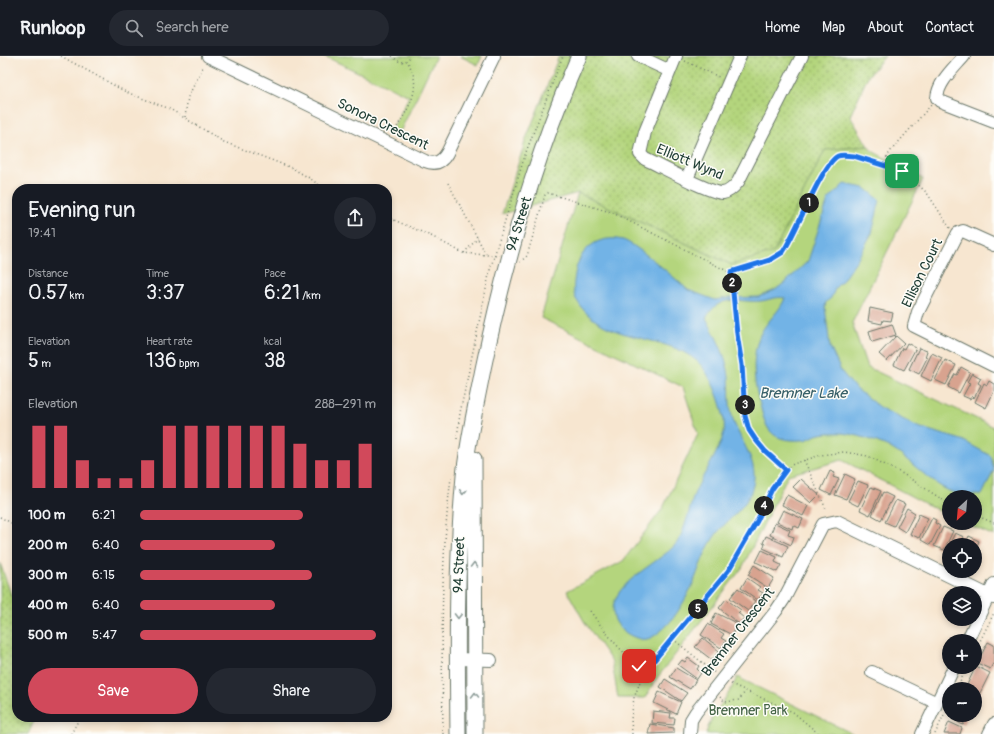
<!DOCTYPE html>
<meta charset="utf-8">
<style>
:root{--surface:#171b24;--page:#242831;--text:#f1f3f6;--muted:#9ea1a6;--line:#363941;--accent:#d1495b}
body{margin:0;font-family:Pangolin,sans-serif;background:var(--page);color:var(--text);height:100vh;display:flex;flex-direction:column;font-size:15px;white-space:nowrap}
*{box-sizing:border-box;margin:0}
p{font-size:13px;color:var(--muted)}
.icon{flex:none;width:22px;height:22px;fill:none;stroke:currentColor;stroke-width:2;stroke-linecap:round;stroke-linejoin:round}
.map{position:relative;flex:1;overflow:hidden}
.side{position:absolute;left:12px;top:128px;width:380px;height:538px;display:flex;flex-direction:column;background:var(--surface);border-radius:16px;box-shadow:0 2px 6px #0003}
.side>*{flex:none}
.needle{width:26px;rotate:206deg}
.tools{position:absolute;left:942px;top:434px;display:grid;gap:8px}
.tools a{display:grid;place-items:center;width:40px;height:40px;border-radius:50%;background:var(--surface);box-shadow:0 2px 6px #0003;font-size:20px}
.pin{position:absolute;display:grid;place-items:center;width:34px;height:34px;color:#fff;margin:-17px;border-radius:8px;box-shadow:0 2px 6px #0006}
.km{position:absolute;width:20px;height:20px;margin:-10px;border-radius:50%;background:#222;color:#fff;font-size:11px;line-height:20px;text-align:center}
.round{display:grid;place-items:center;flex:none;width:42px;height:42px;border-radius:21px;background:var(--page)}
.overview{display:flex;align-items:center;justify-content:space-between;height:68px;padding:0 16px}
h1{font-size:22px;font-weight:600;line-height:30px}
.figures{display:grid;grid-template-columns:repeat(3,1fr);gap:6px;height:68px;padding:4px 16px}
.figures div{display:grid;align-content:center}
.figures b{font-size:20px;font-weight:600}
.figures small{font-size:11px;font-weight:400}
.figures p{font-size:11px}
.chart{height:112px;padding:8px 16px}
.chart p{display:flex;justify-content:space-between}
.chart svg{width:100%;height:72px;margin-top:4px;stroke:var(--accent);stroke-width:6}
.button{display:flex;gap:8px;margin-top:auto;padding:8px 16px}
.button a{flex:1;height:46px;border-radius:24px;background:var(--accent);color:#fff;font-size:16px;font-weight:600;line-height:46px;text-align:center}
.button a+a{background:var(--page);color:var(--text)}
ul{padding:0 16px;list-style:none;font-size:13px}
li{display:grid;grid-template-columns:64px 48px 1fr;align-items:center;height:30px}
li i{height:10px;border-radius:5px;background:var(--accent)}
header{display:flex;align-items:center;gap:24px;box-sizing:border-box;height:56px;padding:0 20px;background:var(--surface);border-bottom:1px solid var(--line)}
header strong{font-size:19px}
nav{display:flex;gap:22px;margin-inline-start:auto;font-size:14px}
.search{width:280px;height:36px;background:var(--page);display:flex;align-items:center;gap:10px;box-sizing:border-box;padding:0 14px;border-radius:22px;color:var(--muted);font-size:15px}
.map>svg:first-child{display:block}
</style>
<header>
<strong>Runloop</strong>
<div class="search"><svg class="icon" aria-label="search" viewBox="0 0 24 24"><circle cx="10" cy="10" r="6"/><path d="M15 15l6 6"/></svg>Search here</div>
<nav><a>Home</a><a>Map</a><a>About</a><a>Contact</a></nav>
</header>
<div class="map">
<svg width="994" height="678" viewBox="0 0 994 678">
<defs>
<pattern id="grass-dots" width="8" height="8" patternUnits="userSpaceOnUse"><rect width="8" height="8" fill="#b4d57d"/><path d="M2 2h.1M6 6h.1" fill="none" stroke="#92ae67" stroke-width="1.8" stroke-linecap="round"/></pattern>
</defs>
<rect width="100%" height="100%" fill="#fdfcf7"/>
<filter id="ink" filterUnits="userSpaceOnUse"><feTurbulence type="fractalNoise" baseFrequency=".025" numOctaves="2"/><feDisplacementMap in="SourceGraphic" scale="8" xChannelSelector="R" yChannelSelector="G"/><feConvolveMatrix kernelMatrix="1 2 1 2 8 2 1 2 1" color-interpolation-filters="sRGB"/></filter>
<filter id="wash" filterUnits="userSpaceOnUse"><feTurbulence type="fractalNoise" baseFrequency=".012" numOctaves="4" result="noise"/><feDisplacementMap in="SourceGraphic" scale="16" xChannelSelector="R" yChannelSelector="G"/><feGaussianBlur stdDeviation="0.9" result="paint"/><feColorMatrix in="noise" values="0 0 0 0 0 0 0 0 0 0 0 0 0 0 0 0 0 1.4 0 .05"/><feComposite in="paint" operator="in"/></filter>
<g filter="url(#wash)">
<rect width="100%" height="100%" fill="#f7e6d0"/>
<path fill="url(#grass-dots)" stroke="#6a8958" d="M559,0h326l-17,20 -18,40 18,30 -43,4 -51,103 -42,12 -154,-72 -76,21 24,-75z
M0,507l17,48v106h19l-8,17h-28z"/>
<path fill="#b4d57d" stroke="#6a8958" d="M324,0h112l-38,80 -7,-4 18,-36z
M460,0h22l-4,9z
M868,90l4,5 51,28 -71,144 15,44 127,60v109l-29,-13h10v-26h-26v19l-107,-56 -54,15 -46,93 -88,114 -9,16h-27l-6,-36 -28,-41 -17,-30 56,-30 40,-53 35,-74 -15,-47 -142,-69 37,-125 154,72 42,-13 51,-102z
M737,621l116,57h-147c5,-22 23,-36 31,-57z"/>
<path fill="#72b3e6" stroke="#48788d" d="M844,128l21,4 15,12 -8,33 -14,25 -16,23 -6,6 -5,11 -5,4 -1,5 5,40 11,24 13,16 25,20 39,20 44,13 29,16 3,14 -12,25c-6,0 -13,0 -19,0 -30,-4 -53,-40 -81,-51 -20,-8 -40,-14 -62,-10 -6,1 -11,6 -17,6 -36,2 -37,-12 -45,-43 -5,-19 -6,-44 2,-62 6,-14 20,-23 25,-37 -8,-2 -16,2 -24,3 -23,2 -40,-9 -55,17 9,17 18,33 22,52 3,15 0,32 4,46 7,26 29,45 20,73 -6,19 -23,29 -35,44 -12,16 -17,33 -24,51 -9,18 -19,38 -36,50 -8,6 -14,7 -23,3 -8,-3 -15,-9 -19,-17 -13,-33 42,-55 60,-75 9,-9 15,-40 20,-53 9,-20 24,-39 29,-60 3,-19 -13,-59 -27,-71 -34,-29 -97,-17 -121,-62 -4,-7 -2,-18 -1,-25 4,-25 23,-40 48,-34 13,4 53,39 65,50l27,10 13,-2 31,-1 16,-7 12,-9 21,-20 20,-61z"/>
<g id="blocks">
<path fill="#d8a38f" d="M870,252l23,5 -2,8 -8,-1 -1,4 -14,-3z
M892,268l4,11 -24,7 -3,-11z
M896,280l8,7 -17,18 -8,-7z
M907,287l9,5 -12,22 -10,-5 8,-17 2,1z
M919,292l8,3 -2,6 2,1 -8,16 -10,-5z
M932,297l10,5 -11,23 -10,-5z
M945,304l11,5 -10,20 -11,-5z
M961,311l9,5 -11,21 -11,-6 7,-13 2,1z
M972,317l9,5 -3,5 3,2 -7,13 -2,-2 -2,3 -7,-3 7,-13 -3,-1z
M989,325l5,3v7l-8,17 -11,-6 9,-19 3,2z
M830,415l5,2 -2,4 6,2 -8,16 -10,-5z
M845,418l10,5 -9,20 -11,-4z
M801,423l18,16 -8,8 -18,-16z
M858,425l10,4 -10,21 -10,-5z
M871,431l10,4 -11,24 -10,-5z
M883,436l10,5 -12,23 -9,-5z
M787,439l21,11 -5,10 -21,-11z
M896,444l9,4 -11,22 -9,-4z
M907,452l8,5 -10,19 -8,-5z
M783,454l20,9 -4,9 -6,-3 -1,4 -15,-7z
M919,458l9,4 -9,20 -9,-4z
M932,462l4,2 -1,3 5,3 -10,19 -9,-5z
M775,467l15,7 -2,5 6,2 -3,8 -21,-10z
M943,471l10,4 -9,19 -10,-4z
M955,477l9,4 -4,8h-11z
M766,480l22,10 -5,11 -20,-9 2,-4 -2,-1z
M969,480l10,5 -4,9v-5h-10z
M762,494l15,7 -2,5 6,3 -4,7 -21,-10z
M754,509l20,13 -6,10 -20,-13z
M747,522l13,9 -2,3 5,3 -5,7 -17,-12z
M738,532l17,13 -7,10 -18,-13z
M726,543l15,11 -3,3 6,5 -5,6 -20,-16z
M716,557l22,11 -6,11 -21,-11z
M708,568l16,10 -3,4 5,3 -5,7 -20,-13z
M703,582l16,13 -7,9 -17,-13z
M988,586l6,3v17l-4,7 -13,-6z
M688,602l11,8 -2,3 4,4 -4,6 -19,-14 4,-5 3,2z
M976,610l14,7 -14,28 -1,-12h-10z
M676,612l20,12 -6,9 -20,-12z
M665,623l22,14 -6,8 -21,-14z
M659,636l22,10 -5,12 -22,-11z
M653,655l18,2 -1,5h5l-1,7 -22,-2z
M954,659h14l-5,10 -11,-6z
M949,666l13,6 -2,6h-16z
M650,668l24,4v5l-26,1z"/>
</g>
</g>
<g filter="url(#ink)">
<use href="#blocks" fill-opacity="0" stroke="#6b786b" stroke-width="1"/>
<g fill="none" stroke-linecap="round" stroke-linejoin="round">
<defs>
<path id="minor" d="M208,0l217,105c10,4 17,1 22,-8l47,-97
M638,0l32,15
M676,0l-31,76 -5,22 5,5c14,6 66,35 78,34 6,-1 11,-6 15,-11l64,-126
M964,0c-10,12 -26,26 -27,42l3,3 54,21
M687,123l53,-123
M994,189l-31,-14 -5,2 -40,79 -4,14 80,40
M967,585l27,-57
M457,603l34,1
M872,616l65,31
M690,678l1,-14 5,-8 80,-101 8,-12 39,-75 14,-3 157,77
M922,678l32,-67
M989,678l5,-10"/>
<path id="major" d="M474,403l1,275
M458,678c-1,-86 -2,-173 6,-258 4,-36 12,-71 19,-107 22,-106 52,-213 96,-313"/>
</defs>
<use href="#minor" stroke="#6b786b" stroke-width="14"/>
<use href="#major" stroke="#6b786b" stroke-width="17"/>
<path stroke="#6b786b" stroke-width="1.5" stroke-dasharray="1 3" stroke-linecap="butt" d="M61,0l65,36 44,17 54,33 68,26 19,11 13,10
M392,0l6,5 7,1 6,-6
M685,5l34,16
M185,61l3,-20 16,-32
M393,78c14,-25 32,-45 14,-73
M887,110v-9l3,-5 41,-47
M448,127l38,71
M387,161l44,19 32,17 36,3
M464,197l14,-15
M520,206l7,-6 18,-61 3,-2 65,20 114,58c17,2 51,-11 61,-26l39,-77 11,-12 7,-1 58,16 24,22 23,35
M731,216l6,62 5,31 3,51 4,14 6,9 10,12 21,19
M457,383l3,-26 30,-143 36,-118 37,-96
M804,404l22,49
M975,459l19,8
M0,461l17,9
M590,555c17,23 31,43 56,59
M673,583l42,34
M975,595l19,-38
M731,628l62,28 26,22
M957,633l10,-22
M720,641l5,5 14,-2 6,-8
M71,678l9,-17
M443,678c-1,-85 -3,-172 8,-256
M632,678l-1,-15 3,-21 6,-16 6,-12 35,-41 47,-58 29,-50 15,-32 15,-20 6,-5 28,-9 23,-3 24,4 35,18 46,30
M935,678l14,-30"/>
<use href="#minor" stroke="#fff" stroke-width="12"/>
<use href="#major" stroke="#fff" stroke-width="15"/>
</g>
<defs><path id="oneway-chevron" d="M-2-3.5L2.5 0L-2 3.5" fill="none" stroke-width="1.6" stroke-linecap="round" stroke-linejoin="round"/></defs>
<g stroke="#8f9e9a">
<use href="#oneway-chevron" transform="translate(463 436) rotate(94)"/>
<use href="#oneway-chevron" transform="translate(474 509) rotate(-90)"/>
<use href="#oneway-chevron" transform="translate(458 560) rotate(91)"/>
<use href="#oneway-chevron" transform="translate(475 639) rotate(-90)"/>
</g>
</g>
<g fill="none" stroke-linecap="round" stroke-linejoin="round" filter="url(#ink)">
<defs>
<path id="route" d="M639,610l7,4 82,-99 29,-50 15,-32 14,-19 -21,-19 -10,-12 -6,-9 -4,-14 -3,-51 -5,-31 -6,-62 39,-12 13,-8c12,-17 40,-90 55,-96 5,-2 10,0 16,0l48,15"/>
</defs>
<use href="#route" stroke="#fff" stroke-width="8"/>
<use href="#route" stroke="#1a73e8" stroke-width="5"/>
</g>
<g text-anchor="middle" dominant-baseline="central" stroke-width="3" stroke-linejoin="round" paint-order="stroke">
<g font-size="14" fill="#1f3d34" stroke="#fdfcf7">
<text transform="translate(383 68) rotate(26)">Sonora Crescent</text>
<text transform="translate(690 106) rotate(23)">Elliott Wynd</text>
<text transform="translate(519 168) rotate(-73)">94 Street</text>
<text transform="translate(922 217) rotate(-64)">Ellison Court</text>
<text transform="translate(459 509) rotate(-88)">94 Street</text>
<text transform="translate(738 576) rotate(-52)">Bremner Crescent</text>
</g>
<g font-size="14" fill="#446346" stroke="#fdfcf7">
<text x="748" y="654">Bremner Park</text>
</g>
<g font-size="15" font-style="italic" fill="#386069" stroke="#fdfcf7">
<text x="803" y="337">Bremner Lake</text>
</g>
</g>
</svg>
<div class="tools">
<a><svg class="needle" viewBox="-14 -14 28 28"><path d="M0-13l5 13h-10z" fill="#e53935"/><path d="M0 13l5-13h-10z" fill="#9ea1a6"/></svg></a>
<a><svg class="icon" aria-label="locate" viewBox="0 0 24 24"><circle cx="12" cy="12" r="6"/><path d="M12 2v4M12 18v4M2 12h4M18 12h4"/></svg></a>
<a><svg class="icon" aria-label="layers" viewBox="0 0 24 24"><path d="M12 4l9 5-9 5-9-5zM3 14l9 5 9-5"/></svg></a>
<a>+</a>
<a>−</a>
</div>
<div class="pin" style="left:902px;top:115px;background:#1e9e55"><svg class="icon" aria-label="arrive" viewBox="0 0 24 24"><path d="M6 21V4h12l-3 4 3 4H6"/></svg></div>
<div class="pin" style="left:639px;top:610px;background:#d93025"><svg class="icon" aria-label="check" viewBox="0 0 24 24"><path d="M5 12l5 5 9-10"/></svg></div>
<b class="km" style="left:809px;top:147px">1</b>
<b class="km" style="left:732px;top:227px">2</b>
<b class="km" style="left:745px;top:349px">3</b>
<b class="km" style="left:764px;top:450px">4</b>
<b class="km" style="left:698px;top:553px">5</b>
<section class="side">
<div class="overview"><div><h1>Evening run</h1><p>19:41</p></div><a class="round"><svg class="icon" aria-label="share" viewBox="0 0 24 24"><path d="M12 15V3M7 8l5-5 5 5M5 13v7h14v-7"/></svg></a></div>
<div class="figures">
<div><p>Distance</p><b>0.57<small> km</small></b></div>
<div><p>Time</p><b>3:37</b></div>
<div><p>Pace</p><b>6:21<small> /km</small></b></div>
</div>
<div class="figures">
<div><p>Elevation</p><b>5<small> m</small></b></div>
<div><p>Heart rate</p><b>136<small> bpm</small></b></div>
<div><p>kcal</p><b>38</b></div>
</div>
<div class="chart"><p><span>Elevation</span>288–291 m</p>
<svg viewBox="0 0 160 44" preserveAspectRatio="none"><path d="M5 44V6M15 44V6M25 44V27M35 44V38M45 44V38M55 44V27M65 44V6M75 44V6M85 44V6M95 44V6M105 44V6M115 44V6M125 44V17M135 44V27M145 44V27M155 44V17"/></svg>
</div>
<ul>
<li><b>100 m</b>6:21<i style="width:69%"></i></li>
<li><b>200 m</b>6:40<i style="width:57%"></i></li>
<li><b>300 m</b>6:15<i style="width:73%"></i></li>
<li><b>400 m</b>6:40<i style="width:57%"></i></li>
<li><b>500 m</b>5:47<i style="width:100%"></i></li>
</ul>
<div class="button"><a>Save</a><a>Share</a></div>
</section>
</div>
